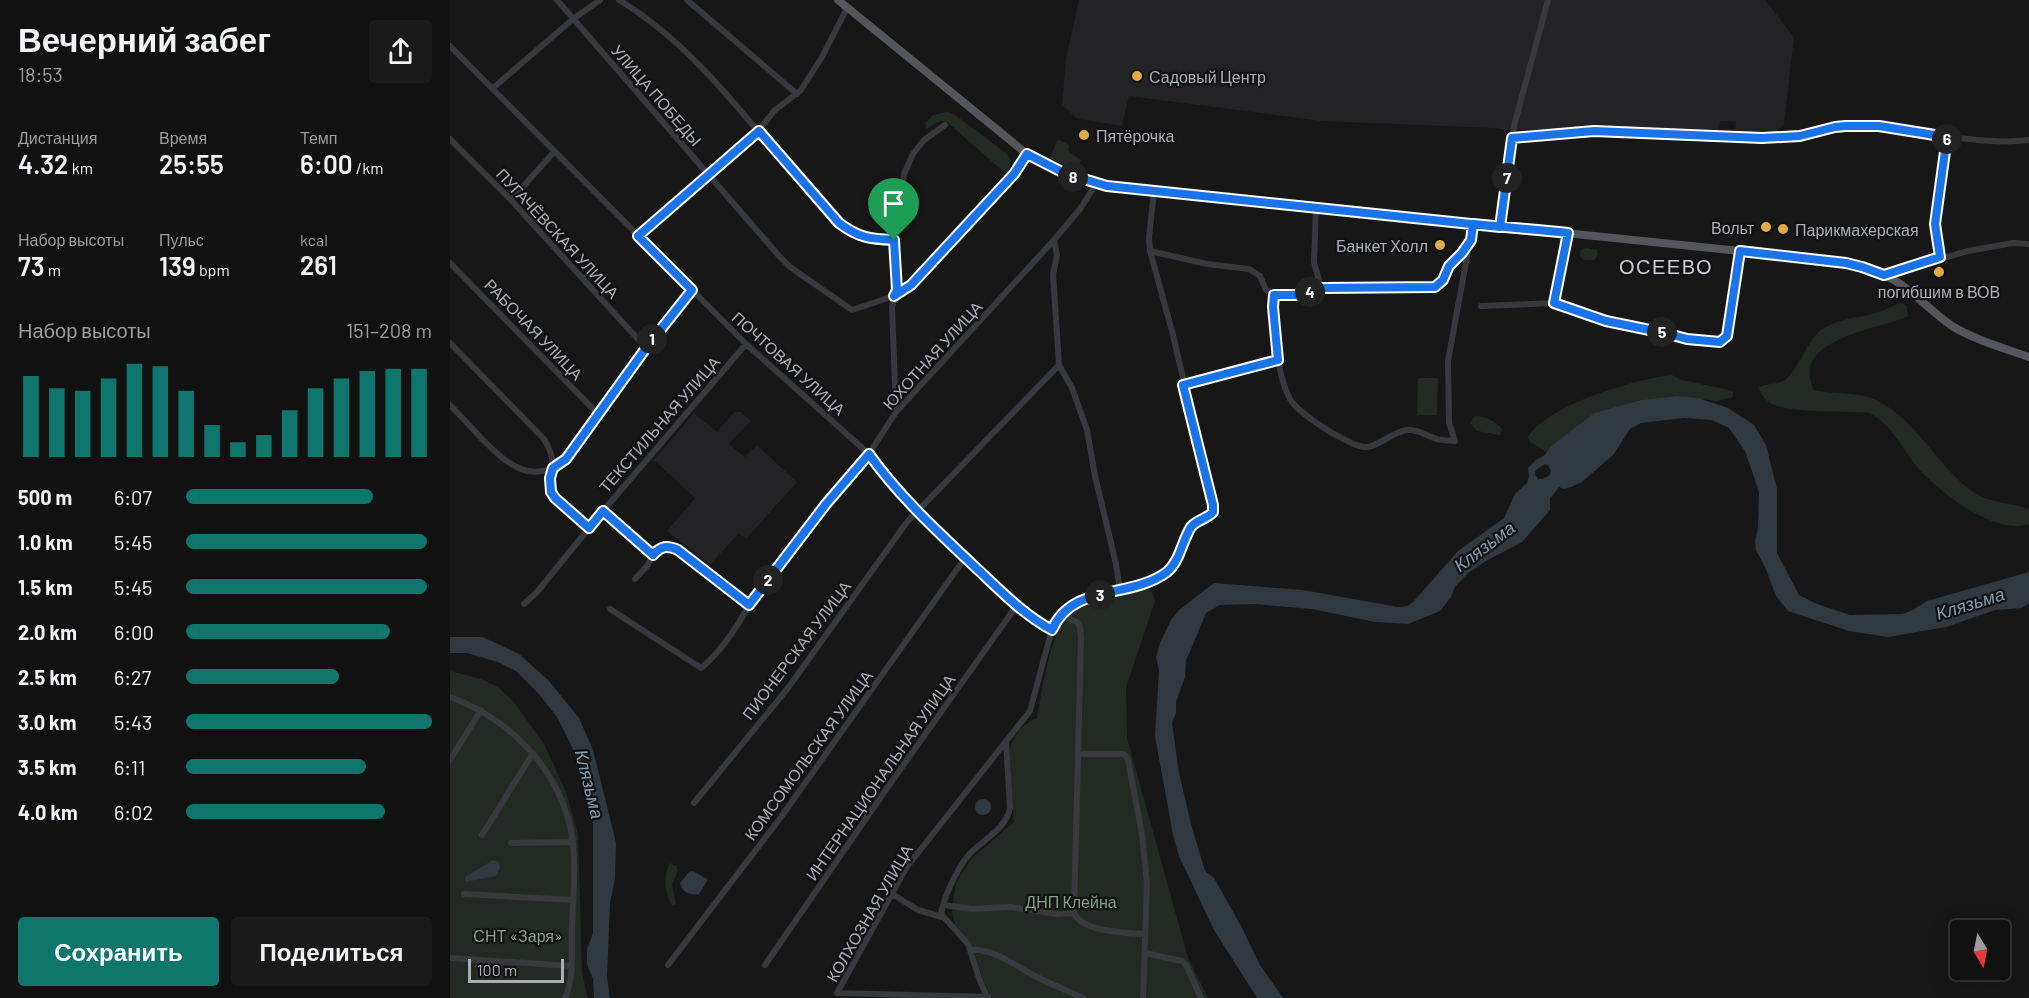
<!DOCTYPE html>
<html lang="ru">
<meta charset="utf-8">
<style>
:root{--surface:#111112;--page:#1a1a1b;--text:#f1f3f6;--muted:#9c9d9f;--line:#303132;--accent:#0f766e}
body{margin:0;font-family:Barlow,sans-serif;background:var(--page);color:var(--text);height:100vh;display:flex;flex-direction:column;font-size:22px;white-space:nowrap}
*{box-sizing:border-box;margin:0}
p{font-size:20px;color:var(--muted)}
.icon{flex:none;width:33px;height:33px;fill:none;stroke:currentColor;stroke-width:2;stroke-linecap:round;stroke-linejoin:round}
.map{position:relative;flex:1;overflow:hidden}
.sheet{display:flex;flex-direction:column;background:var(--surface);width:450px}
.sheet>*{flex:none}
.needle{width:39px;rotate:170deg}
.tools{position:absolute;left:1500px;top:920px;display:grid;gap:12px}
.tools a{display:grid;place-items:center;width:60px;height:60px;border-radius:6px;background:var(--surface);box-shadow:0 6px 24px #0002,0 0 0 2px var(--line);font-size:30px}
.scale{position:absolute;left:18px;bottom:15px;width:96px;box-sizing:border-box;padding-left:6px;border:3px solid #aaaeb7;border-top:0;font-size:16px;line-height:21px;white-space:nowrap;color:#aaaeb7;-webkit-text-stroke:4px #121213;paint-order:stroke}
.pin{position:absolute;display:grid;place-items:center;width:51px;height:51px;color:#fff;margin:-62px -26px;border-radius:50% 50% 50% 0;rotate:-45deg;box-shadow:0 0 6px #0007}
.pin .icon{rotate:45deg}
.km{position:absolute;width:30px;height:30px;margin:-15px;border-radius:50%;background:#222;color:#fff;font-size:16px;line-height:30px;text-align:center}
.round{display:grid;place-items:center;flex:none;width:63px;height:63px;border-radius:6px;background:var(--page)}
.overview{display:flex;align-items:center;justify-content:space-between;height:102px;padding:0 18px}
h1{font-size:33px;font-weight:600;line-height:45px}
.figures{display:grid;grid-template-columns:repeat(3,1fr);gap:9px;height:102px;padding:6px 18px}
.figures div{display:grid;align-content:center}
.figures b{font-size:26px;font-weight:600}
.figures small{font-size:16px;font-weight:400}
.figures p{font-size:16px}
.chart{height:168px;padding:12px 18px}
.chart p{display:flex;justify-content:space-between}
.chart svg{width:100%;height:108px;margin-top:6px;stroke:var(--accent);stroke-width:6}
.cta{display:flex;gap:12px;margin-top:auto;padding:12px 18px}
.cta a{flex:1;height:69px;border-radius:6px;background:var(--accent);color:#fff;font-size:24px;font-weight:600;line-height:69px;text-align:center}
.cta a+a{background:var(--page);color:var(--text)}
ul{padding:0 18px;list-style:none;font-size:20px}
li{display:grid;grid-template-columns:96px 72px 1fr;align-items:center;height:45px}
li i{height:15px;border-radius:8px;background:var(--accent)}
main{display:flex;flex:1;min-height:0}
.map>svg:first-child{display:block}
</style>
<main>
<section class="sheet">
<div class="overview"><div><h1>Вечерний забег</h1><p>18:53</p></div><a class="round"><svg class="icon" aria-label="share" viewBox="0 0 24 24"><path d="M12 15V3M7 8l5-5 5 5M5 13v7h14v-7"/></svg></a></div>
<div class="figures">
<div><p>Дистанция</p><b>4.32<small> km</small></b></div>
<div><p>Время</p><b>25:55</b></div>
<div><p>Темп</p><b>6:00<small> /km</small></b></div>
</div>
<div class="figures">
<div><p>Набор высоты</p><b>73<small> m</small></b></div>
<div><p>Пульс</p><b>139<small> bpm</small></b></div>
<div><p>kcal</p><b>261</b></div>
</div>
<div class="chart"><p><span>Набор высоты</span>151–208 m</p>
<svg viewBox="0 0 160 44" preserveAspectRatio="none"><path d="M5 44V11M15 44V16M25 44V17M35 44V12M45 44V6M55 44V7M65 44V17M75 44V31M85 44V38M95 44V35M105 44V25M115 44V16M125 44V12M135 44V9M145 44V8M155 44V8"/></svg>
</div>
<ul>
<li><b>500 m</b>6:07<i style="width:76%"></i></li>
<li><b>1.0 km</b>5:45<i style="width:98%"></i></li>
<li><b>1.5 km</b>5:45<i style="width:98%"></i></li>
<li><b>2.0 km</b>6:00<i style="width:83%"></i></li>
<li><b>2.5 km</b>6:27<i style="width:62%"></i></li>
<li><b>3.0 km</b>5:43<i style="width:100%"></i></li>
<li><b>3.5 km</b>6:11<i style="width:73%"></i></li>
<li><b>4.0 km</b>6:02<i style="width:81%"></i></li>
</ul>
<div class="cta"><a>Сохранить</a><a>Поделиться</a></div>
</section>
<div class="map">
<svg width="1579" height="998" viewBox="0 0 1579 998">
<rect width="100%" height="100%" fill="#171718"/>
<path fill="#232325" d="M629,0h686l29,37 -10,87 -11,10 -38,-2 1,-10 -16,-1 -1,11 -108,-6 -62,4h-40l-15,-2 -173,-7 -192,-25 -7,30 -44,-7 -16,-14 4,-46z
M284,412h7l10,9 -22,23 16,13 12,-12 40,37 -51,57 -7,-6 -29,32 -43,-34 28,-33 -41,-38 40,-47 23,19z"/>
<path fill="#232a24" d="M497,112l8,3 51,38 5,7 -3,12 -3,1 -58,-51 -7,-1 -14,8 -1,-6 8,-8z
M609,140l10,5 -1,6 13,9 -3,9h-5l-23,-11 7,-17z
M1136,248l11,2 1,5 -4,5h-11l-3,-4v-5z
M1451,303l5,2 2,11c-29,14 -119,22 -94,74 21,5 42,1 62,10 42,20 62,69 100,94 15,9 37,9 53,15v15c-33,12 -89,-31 -111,-56 -16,-19 -25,-43 -49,-55 -23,-2 -75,0 -95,-8 -7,-3 -13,-10 -15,-17 8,-6 18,-2 26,-8 14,-11 21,-38 36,-50 17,-12 39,-12 58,-18 8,-2 14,-7 22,-9z
M1222,375l10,5 51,11v6l-16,4 -40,-5 -36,4 -47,13 -43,33 -4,6 -17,-10 -2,-5c19,-32 108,-58 144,-62z
M968,378h20l-1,37h-20z
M1025,416c10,0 22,5 27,14l-2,5 -23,-4 -7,-8z
M700,587l5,14 -29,86 1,51 61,220 20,40h-216l-8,-16 -13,-39 -16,-18 -3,-13 1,-10 3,-19 15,-24 43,-37c-1,-13 -6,-69 -3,-77 5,-13 14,-23 26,-27 5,-26 14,-95 37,-109 14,-9 58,-17 76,-22z
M0,671l31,8 17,8 15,14 31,43 22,48 12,42 4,139 6,25h-138z
M220,863l6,3 2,5 -6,13 4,20 -3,2c-9,-11 -10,-31 -3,-43z"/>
<path fill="#313940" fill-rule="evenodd" d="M1227,396l21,2 30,10 26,17 12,20 11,44v64l22,42 18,9 33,11 52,-1 9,-3 16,-10 102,-29v32l-8,4 -26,2 -49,17 -58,10 -39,-6 -61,-20 -12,-15 -10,-27 -10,-19 -1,-10 3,-11 1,-37 -14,-41 -16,-23 -17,-8 -28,-2 -43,5 -11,6 -17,26 -31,27 -11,5 -7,2 -5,-2 -9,12v11l-28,32 -36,19 -19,13 -12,13 -4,10 -11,14 -32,13 -33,-2 -63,-13 -58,-5 -34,1 -14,8 -20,48 -1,16 -9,25v11l-4,10 7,50 12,51 14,47 9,7 27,48 19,39 23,33h-26l-43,-68 -35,-74 -6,-21 -18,-99 4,-65 -3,-14 4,-14 11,-23 8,-10 35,-27 89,7 95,17 10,-1 6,-5 44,-50 46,-33 11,-24 12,-11 2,-7 -1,-8 8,-8 9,-5 6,-9 43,-33 47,-13zM1095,464l3,1 3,6 -2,5 -7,3h-4l-3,-4v-4z
M0,637h33l36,17 29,26 31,38 14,32 23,93 -1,36 -5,24 -3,74 3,21h-16l-1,-19 -6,-15v-14l6,-17v-109l-20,-75 -16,-32 -18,-23 -23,-23 -18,-9 -31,-9h-17z
M525 807a8 8 0 1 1 16 0a8 8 0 1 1-16 0Z
M43,860l6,2 1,5 -4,9 -31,6v-5z
M243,871l14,8v2l-8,13c-9,2 -17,-2 -19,-11l9,-11z"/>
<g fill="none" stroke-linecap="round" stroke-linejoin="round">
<path stroke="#38393d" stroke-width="6" d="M107,0l223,257 10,10 62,43 42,-14 17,-11 103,-111 13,-20
M169,0c91,55 146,149 220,223 20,15 31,16 55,17
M237,0l110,94
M0,46l296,298 123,110c31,45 74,84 115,121 21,20 42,41 68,54
M43,88l80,-69 27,-19
M1062,138c27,-3 55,-6 82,-7 56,-2 112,8 168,7 40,0 78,-15 118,-11 50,4 98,19 149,13
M0,139l61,61 135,148
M61,200l43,-48
M866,208l-2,54 7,26
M1050,227l14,-101 34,-126
M188,236l114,-97 22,-28 27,-21 21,-33 25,-49
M700,251l57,13 42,5 11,7 6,14 8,5h22l25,-7 114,-1c10,-6 9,-13 15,-21 6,-9 14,-15 20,-24
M1490,257l-5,-33 12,-87
M0,263l148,151
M1434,275l84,-24 45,-8 16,1
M824,295c-3,24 4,88 18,107 6,9 34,28 44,33 9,4 19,12 29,12 11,1 27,-15 42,-17 12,-1 19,6 30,9 5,2 12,1 18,2l-6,-18 -1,-62 25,-137
M1104,303l14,-70
M1031,306l73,-3 52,18 63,13 18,5 33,3 7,-6 13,-85
M0,343l94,96c5,8 9,19 9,28 0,8 -6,15 -2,24 5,12 28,28 38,37
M609,365l13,23 15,42 8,46 21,88 4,26
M733,385l95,-25
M0,405c11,11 22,23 32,34 25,25 50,48 84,20l80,-111 46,-58
M446,412l-4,-105 5,-17 -3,-50 10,-66 9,-20 11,-14 21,-15
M153,511l50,44c8,-9 14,-10 25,-5l71,55
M185,579l12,-13 6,-11
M74,604l13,-12 66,-81 143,-167
M160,609l91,59c20,-16 36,-41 48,-63l77,-101 43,-50 27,-42 158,-172 26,-31 16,-25
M610,615l17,7 3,5 1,11 -7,275c8,19 52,20 71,21
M0,697c59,21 107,70 121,133 6,30 2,65 1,96 -1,23 3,51 -7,72
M628,754h45l3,2 2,4 14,74 5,50 -4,114
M0,760l31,-50
M244,803l94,-115 119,-166 152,-157 -6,-91 4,-19 -3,-15
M32,835l51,-82
M61,843l61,-1
M14,894l109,6
M442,894l26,16 24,7
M494,905l28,4 38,-2 47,7 17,-1
M520,950c23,-2 46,16 65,26 16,8 32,15 48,22
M695,953l37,8 4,4 15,33
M0,958l121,8
M218,965l113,-148 184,-259
M315,965l120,-174 132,-186
M538,997l-151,-4 69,-125 124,-157 22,-82 8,-14 13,-12 72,-21 23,-11 13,-20 11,-26 19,-9 2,-4v-7l-41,-174 -22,-80 -1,-14 5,-46
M538,998l-8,-17 -12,-37 -27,-30c3,-17 15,-43 26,-57 14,-17 38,-26 43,-49l-4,-67"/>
<path stroke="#54565c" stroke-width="8" d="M388,0l189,154c25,15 51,27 80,32l662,68c37,5 78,5 113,20 27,11 46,36 70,52 23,14 52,22 77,31"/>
</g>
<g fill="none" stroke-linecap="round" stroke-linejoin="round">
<defs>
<path id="route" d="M444,240c-24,-1 -35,-2 -55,-17l-80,-92 -121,105 54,54 -46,58 -80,111 -13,9 -3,10 1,14 4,6 34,30 14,-17 50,44c8,-9 14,-10 25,-5l71,55 77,-101 43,-50c29,41 68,77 104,111 25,23 49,49 79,65 20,-47 79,-31 115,-58 13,-11 15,-31 24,-45 5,-7 16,-8 22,-15v-7l-30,-120 95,-25 -5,-53 1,-12h22l25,-7 114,-1 8,-7 6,-14 13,-13 9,-13 2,-16 86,8 9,1 -14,70 52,18 63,13 18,5 33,3 7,-6 13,-85 106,12 16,4 22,8 56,-18 -5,-33 12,-87 -68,-11h-33l-11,1 -35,9 -38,2 -168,-7 -82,7 -12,89 -393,-41 -43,-13 -37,-19 -13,20 -103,111 -17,11 3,-6 -3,-50"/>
</defs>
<use href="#route" stroke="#fff" stroke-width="12"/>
<use href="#route" stroke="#1a73e8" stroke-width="8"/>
</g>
<g fill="#e0aa47" stroke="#121213" stroke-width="2">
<circle cx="687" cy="76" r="6"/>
<circle cx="634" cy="135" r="6"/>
<circle cx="1316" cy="227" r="6"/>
<circle cx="1333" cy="229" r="6"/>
<circle cx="990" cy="245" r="6"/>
<circle cx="1489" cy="272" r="6"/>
</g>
<g text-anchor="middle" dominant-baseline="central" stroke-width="4.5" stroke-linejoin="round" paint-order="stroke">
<g font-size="16" fill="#aaaeb7" stroke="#121213" text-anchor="start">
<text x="699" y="76">Садовый Центр</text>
<text x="646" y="135">Пятёрочка</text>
<text x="1304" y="227" text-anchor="end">Вольт</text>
<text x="1345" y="229">Парикмахерская</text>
<text x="978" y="245" text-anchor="end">Банкет Холл</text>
<text x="1489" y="291" text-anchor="middle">погибшим в ВОВ</text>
</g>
<g font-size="16" fill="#aaaeb7" stroke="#121213">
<text transform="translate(207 95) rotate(49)">УЛИЦА ПОБЕДЫ</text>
<text transform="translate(108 233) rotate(47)">ПУГАЧЁВСКАЯ УЛИЦА</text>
<text transform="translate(84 329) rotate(46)">РАБОЧАЯ УЛИЦА</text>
<text transform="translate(482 355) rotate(-48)">ЮХОТНАЯ УЛИЦА</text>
<text transform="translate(339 363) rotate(42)">ПОЧТОВАЯ УЛИЦА</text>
<text transform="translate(209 424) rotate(-49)">ТЕКСТИЛЬНАЯ УЛИЦА</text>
<text transform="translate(346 650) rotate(-53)">ПИОНЕРСКАЯ УЛИЦА</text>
<text transform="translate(358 755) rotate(-54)">КОМСОМОЛЬСКАЯ УЛИЦА</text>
<text transform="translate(430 777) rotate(-55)">ИНТЕРНАЦИОНАЛЬНАЯ УЛИЦА</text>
<text transform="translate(419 913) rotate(-60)">КОЛХОЗНАЯ УЛИЦА</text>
</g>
<g font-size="16" fill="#83a084" stroke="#121213">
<text x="621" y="901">ДНП Клейна</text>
<text x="68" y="935">СНТ «Заря»</text>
</g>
<g font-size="18" font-style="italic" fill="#849bae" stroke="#121213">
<text transform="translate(1034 546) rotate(-37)">Клязьма</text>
<text transform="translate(1520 603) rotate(-17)">Клязьма</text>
<text transform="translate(140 784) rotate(76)">Клязьма</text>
</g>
<g font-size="20" letter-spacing="1.5" fill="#cacdd3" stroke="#121213">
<text x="1216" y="266">ОСЕЕВО</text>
</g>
</g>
</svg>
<div class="tools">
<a><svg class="needle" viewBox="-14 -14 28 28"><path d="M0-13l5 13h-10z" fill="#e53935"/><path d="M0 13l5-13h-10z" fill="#9c9d9f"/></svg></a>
</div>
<div class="scale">100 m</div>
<div class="pin" style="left:444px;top:240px;background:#1e9e55"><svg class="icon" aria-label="arrive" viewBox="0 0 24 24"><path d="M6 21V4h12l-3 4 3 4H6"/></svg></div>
<b class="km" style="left:202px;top:339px">1</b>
<b class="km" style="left:318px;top:580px">2</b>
<b class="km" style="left:650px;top:595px">3</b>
<b class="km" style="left:860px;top:292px">4</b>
<b class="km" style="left:1212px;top:332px">5</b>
<b class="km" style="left:1497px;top:139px">6</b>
<b class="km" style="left:1057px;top:178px">7</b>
<b class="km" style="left:623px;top:177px">8</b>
</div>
</main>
